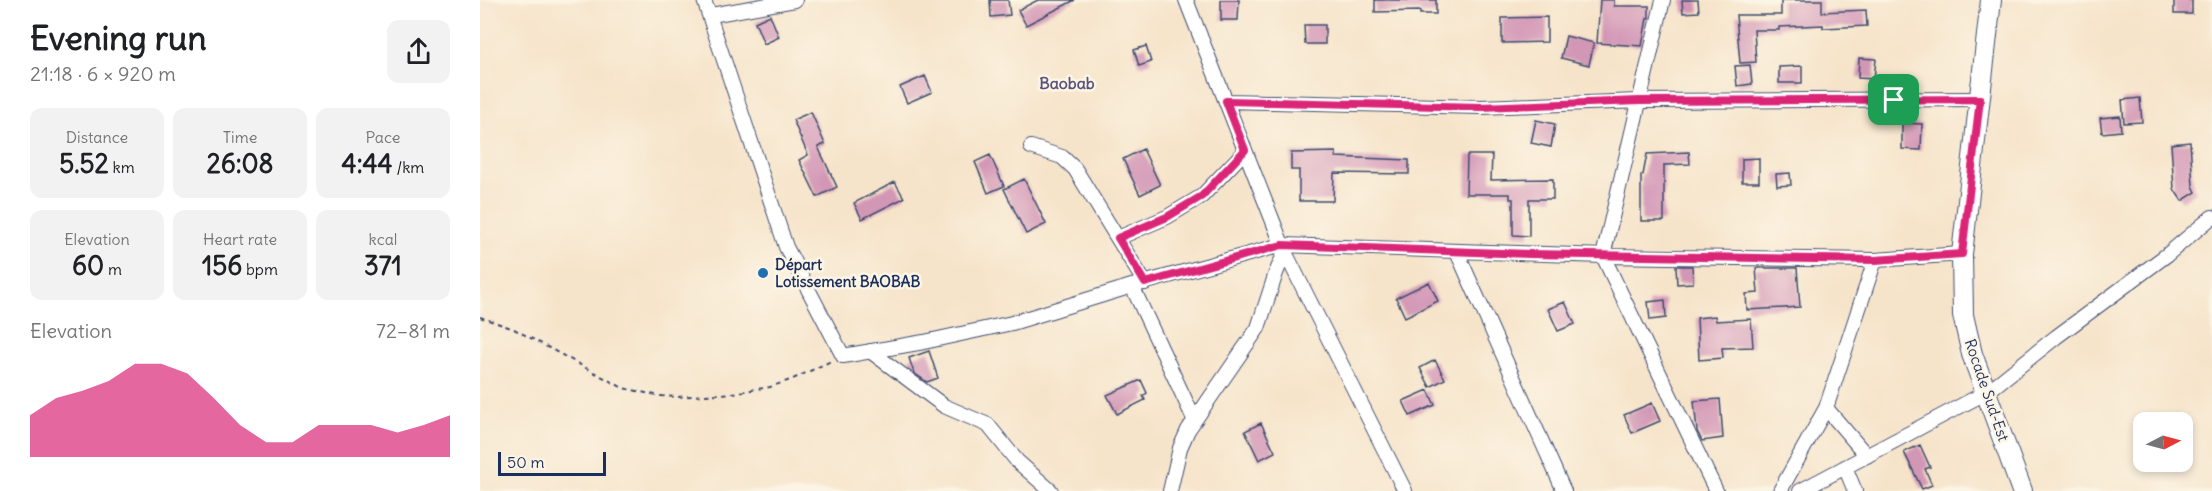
<!DOCTYPE html>
<meta charset="utf-8">
<style>
:root{--surface:#fff;--page:#f2f2f2;--text:#202124;--muted:#757577;--accent:#db2777}
body{margin:0;font-family:Delius,sans-serif;background:var(--page);color:var(--text);height:100vh;display:flex;flex-direction:column;font-size:22px;white-space:nowrap}
*{box-sizing:border-box;margin:0}
p{font-size:20px;color:var(--muted)}
.icon{flex:none;width:33px;height:33px;fill:none;stroke:currentColor;stroke-width:2;stroke-linecap:round;stroke-linejoin:round}
.map{position:relative;flex:1;overflow:hidden}
.sheet{display:flex;flex-direction:column;background:var(--surface);width:480px}
.sheet>*{flex:none}
.needle{width:39px;rotate:84deg}
.tools{position:absolute;left:1653px;top:412px;display:grid;gap:12px}
.tools a{display:grid;place-items:center;width:60px;height:60px;border-radius:12px;background:var(--surface);box-shadow:0 3px 9px #0003;font-size:30px}
.scale{position:absolute;left:18px;bottom:15px;width:108px;box-sizing:border-box;padding-left:6px;border:3px solid #1b2f5e;border-top:0;font-size:16px;line-height:21px;white-space:nowrap;color:#1b2f5e;-webkit-text-stroke:4px #fcf5e5;paint-order:stroke}
.pin{position:absolute;display:grid;place-items:center;width:51px;height:51px;color:#fff;margin:-26px;border-radius:12px;box-shadow:0 3px 9px #0006}
.round{display:grid;place-items:center;flex:none;width:63px;height:63px;border-radius:12px;background:var(--page)}
.head{display:flex;align-items:center;justify-content:space-between;height:102px;padding:0 30px}
h1{font-size:33px;font-weight:700;line-height:45px}
.metrics{display:grid;grid-template-columns:repeat(3,1fr);gap:9px;height:102px;padding:6px 30px}
.metrics div{display:grid;align-content:center;border-radius:12px;background:var(--page);text-align:center}
.metrics b{font-size:26px;font-weight:700}
.metrics small{font-size:16px;font-weight:400}
.metrics p{font-size:16px}
.chart{height:168px;padding:12px 30px}
.chart p{display:flex;justify-content:space-between}
.chart svg{width:100%;height:108px;margin-top:6px;fill:var(--accent);opacity:.7}
main{display:flex;flex:1;min-height:0}
.map>svg:first-child{display:block}
</style>
<main>
<section class="sheet">
<div class="head"><div><h1>Evening run</h1><p>21:18 · 6 × 920 m</p></div><a class="round"><svg class="icon" aria-label="share" viewBox="0 0 24 24"><path d="M12 15V3M7 8l5-5 5 5M5 13v7h14v-7"/></svg></a></div>
<div class="metrics">
<div><p>Distance</p><b>5.52<small> km</small></b></div>
<div><p>Time</p><b>26:08</b></div>
<div><p>Pace</p><b>4:44<small> /km</small></b></div>
</div>
<div class="metrics">
<div><p>Elevation</p><b>60<small> m</small></b></div>
<div><p>Heart rate</p><b>156<small> bpm</small></b></div>
<div><p>kcal</p><b>371</b></div>
</div>
<div class="chart"><p><span>Elevation</span>72–81 m</p>
<svg viewBox="0 0 160 44" preserveAspectRatio="none"><path d="M0 44V27L10 20L20 17L30 13L40 6L50 6L60 10L70 20L80 31L90 38L100 38L110 31L120 31L130 31L140 34L150 31L160 27V44z"/></svg>
</div>
</section>
<div class="map">
<svg width="1732" height="491" viewBox="0 0 1732 491">
<rect width="100%" height="100%" fill="#fcf5e5"/>
<filter id="ink" filterUnits="userSpaceOnUse"><feTurbulence type="fractalNoise" baseFrequency=".0167" numOctaves="2"/><feDisplacementMap in="SourceGraphic" scale="12" xChannelSelector="R" yChannelSelector="G"/><feConvolveMatrix kernelMatrix="1 2 1 2 8 2 1 2 1" color-interpolation-filters="sRGB"/></filter>
<filter id="wash" filterUnits="userSpaceOnUse"><feTurbulence type="fractalNoise" baseFrequency=".008" numOctaves="4" result="noise"/><feDisplacementMap in="SourceGraphic" scale="24" xChannelSelector="R" yChannelSelector="G"/><feGaussianBlur stdDeviation="1.35" result="paint"/><feColorMatrix in="noise" values="0 0 0 0 0 0 0 0 0 0 0 0 0 0 0 0 0 1.4 0 .05"/><feComposite in="paint" operator="in"/></filter>
<g filter="url(#wash)">
<rect width="100%" height="100%" fill="#f6e4ca"/>
<g id="blocks">
<path fill="#d397b6" d="M510,0h18l2,15 -19,2z
M558,0h37l-49,25 -8,-15z
M741,0h18l-1,20h-17z
M895,0h61v14h-16v-3l-45,1z
M1120,0h14v6h35v12h-2l-5,28 -45,-3z
M1202,0h16l1,12 -16,1z
M1301,0h41v12l44,-2 1,16 -44,2v-3l-44,2v3h-25l2,32 -16,1 -4,-48h45z
M1694,0h18v14h-18z
M290,15l9,22 -15,7 -9,-22z
M1067,17v25l-45,1v-25z
M824,25h21v19h-20z
M1086,36l28,7 -5,22 -28,-7z
M666,46l5,16 -12,4 -5,-16z
M1379,58l17,1 -2,20 -16,-1z
M1270,65l2,19 -15,2 -2,-20z
M1322,66v17h-23v-16z
M445,76l7,16 -25,11 -7,-16z
M1660,98l2,24 -18,1 -2,-23z
M331,112l14,32 -7,3 19,40 -20,10 -18,-37 9,-5 -15,-35z
M1640,116l1,15 -19,2 -2,-15z
M1056,120l19,4 -4,23 -20,-4z
M1422,123l20,1 -1,26 -19,-1z
M1710,142l3,44 3,6 -14,9 -8,-12 -3,-45z
M663,149l17,36 -20,10 -17,-36z
M856,152v5l73,3v14l-75,-1 -1,28h-34v-31h-8v-17z
M1209,152l1,12 -26,1v56h-23v-46h2l4,-21z
M510,155l14,31 -16,7 -13,-31z
M987,155h25l-1,25 62,-1v20h-24v37l-16,-1v-36h-3v-5h-44z
M1279,158v24h-17v-23z
M1310,173l1,12 -14,1 -1,-12z
M544,179l22,45 -20,10 -22,-45z
M415,182l9,16 -42,21 -8,-16z
M1196,266h16l1,17 -16,1z
M1276,268h41l3,39 -53,3 -1,-16 12,-1z
M949,282l9,19 -33,16 -9,-19z
M1185,300l1,18 -16,2 -2,-18z
M1085,302l10,22 -17,7 -10,-22z
M1235,316l1,5 35,-2 2,28 -31,1 1,10 -24,2 -2,-42z
M449,351l9,27 -11,4 -13,-9 -5,-15z
M955,360l10,19 -15,8 -10,-19z
M661,380l6,13 -4,3 2,4 -28,14 -10,-19z
M948,390l7,15 -25,11 -7,-15z
M1240,399l3,39 -21,3 -5,-10 -3,-30z
M1172,403l8,18 -28,12 -8,-18z
M781,423l14,29 -16,8 -14,-29z
M1440,445l10,22 -5,2 7,16 -10,4 -18,-37z"/>
</g>
</g>
<g filter="url(#ink)">
<use href="#blocks" fill-opacity="0" stroke="#3c4a6e" stroke-width="1.5"/>
<g fill="none" stroke-linecap="round" stroke-linejoin="round">
<defs>
<path id="street" d="M224,0l82,247 57,109 81,-14 88,-19 120,-37 150,-41 321,11 272,4 87,-6
M706,0l99,252 120,239
M1183,0l-60,256 113,235
M231,15l84,-15
M746,101l255,6 158,-6 340,-2
M551,147l31,10 13,12 70,114
M638,238l49,-21 35,-21 43,-45
M977,252l107,239
M652,286l62,133
M390,351l74,55 44,19 29,36 34,30
M1346,408l41,48
M1365,467l10,24
M690,491l10,-43 8,-18 70,-102 18,-55 9,-21
M1300,491l46,-83 49,-148
M1320,491l187,-99 69,-55 112,-83 44,-37"/>
<path id="secondary" d="M1511,0l-29,254 1,61 9,39 50,137"/>
</defs>
<use href="#street" stroke="#3c4a6e" stroke-width="16"/>
<use href="#secondary" stroke="#3c4a6e" stroke-width="22"/>
<path stroke="#3c4a6e" stroke-width="2" stroke-dasharray="4.5 4.5" stroke-linecap="butt" d="M0,317l34,12 109,59 37,8 17,1 56,-4 37,-6 23,-8 38,-18"/>
<use href="#street" stroke="#fff" stroke-width="14"/>
<use href="#secondary" stroke="#fff" stroke-width="20"/>
</g>
</g>
<g fill="none" stroke-linecap="round" stroke-linejoin="round" filter="url(#ink)">
<defs>
<path id="route" d="M1500,99l-18,155 -87,6 -345,-6 -248,-9 -137,38 -27,-45 49,-21 35,-21 43,-46 -19,-49 255,6 158,-6z"/>
</defs>
<use href="#route" stroke="#fff" stroke-width="12"/>
<use href="#route" stroke="#db2777" stroke-width="8"/>
</g>
<circle fill="#1f6fb2" stroke="#fcf5e5" stroke-width="2" cx="283" cy="273" r="6"/>
<g text-anchor="middle" dominant-baseline="central" stroke-width="5" stroke-linejoin="round" paint-order="stroke">
<g font-size="15" font-weight="bold" fill="#1b2f5e" stroke="#fcf5e5" text-anchor="start">
<text x="295" y="264">Départ<tspan x="295" dy="17">Lotissement BAOBAB</tspan></text>
</g>
<g font-size="15" fill="#1b2f5e" stroke="#fcf5e5">
<text transform="translate(1507 390) rotate(71)">Rocade Sud-Est</text>
</g>
<g font-size="16" font-weight="bold" fill="#5b537d" stroke="#fcf5e5">
<text x="587" y="83">Baobab</text>
</g>
</g>
</svg>
<div class="tools">
<a><svg class="needle" viewBox="-14 -14 28 28"><path d="M0-13l5 13h-10z" fill="#e53935"/><path d="M0 13l5-13h-10z" fill="#757577"/></svg></a>
</div>
<div class="scale">50 m</div>
<div class="pin" style="left:1414px;top:100px;background:#1e9e55"><svg class="icon" aria-label="arrive" viewBox="0 0 24 24"><path d="M6 21V4h12l-3 4 3 4H6"/></svg></div>
</div>
</main>
